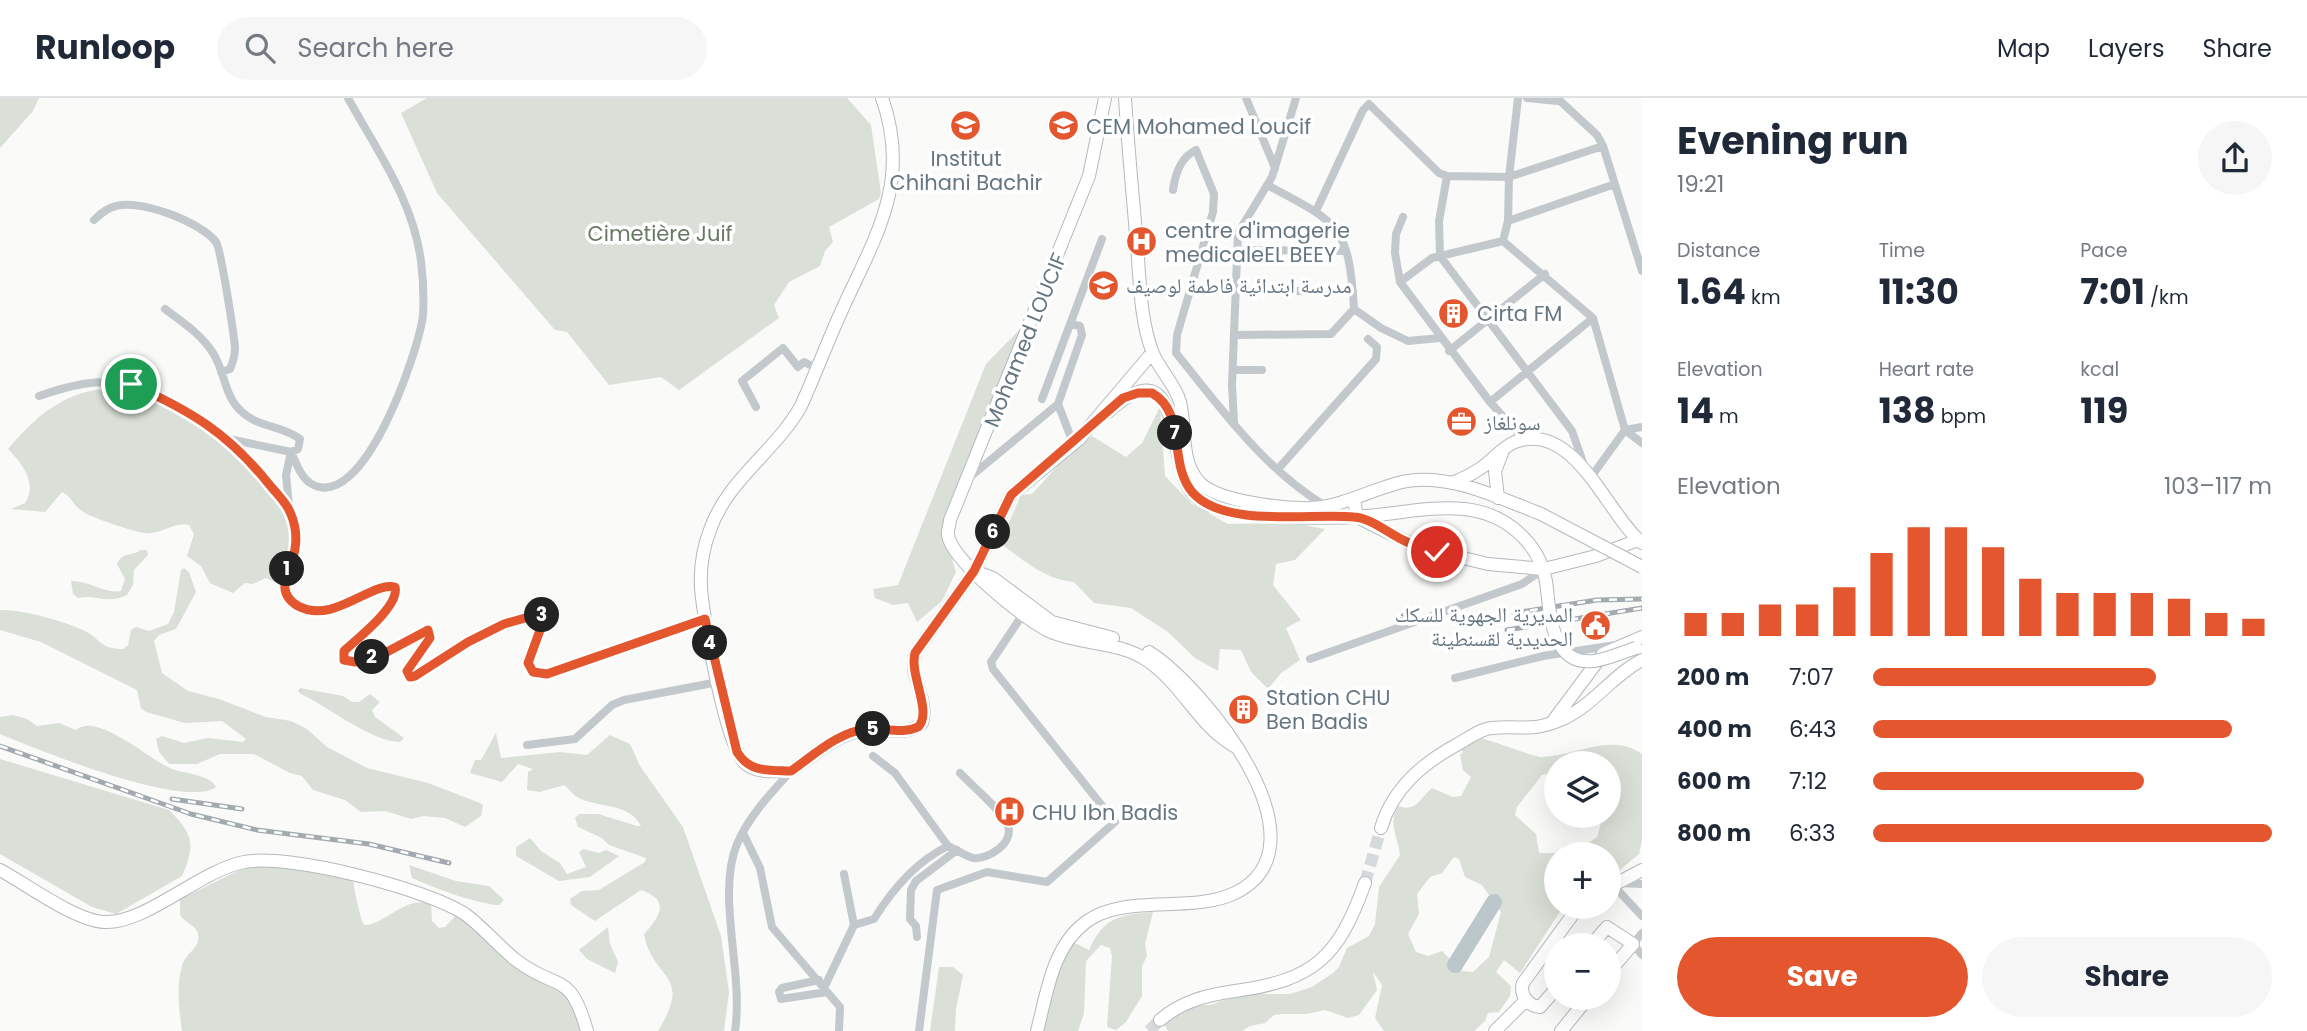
<!DOCTYPE html>
<meta charset="utf-8">
<style>
:root{--surface:#fff;--page:#f6f6f7;--text:#1f2937;--muted:#747a83;--line:#e0e1e3;--accent:#e4572e}
body{margin:0;font-family:Poppins,"Noto Naskh Arabic",sans-serif;background:var(--page);color:var(--text);height:100vh;display:flex;flex-direction:column;font-size:26px;white-space:nowrap}
*{box-sizing:border-box;margin:0}
p{font-size:23px;color:var(--muted)}
.icon{flex:none;width:38px;height:38px;fill:none;stroke:currentColor;stroke-width:2;stroke-linecap:round;stroke-linejoin:round}
.map{position:relative;flex:1;overflow:hidden}
.panel{display:flex;flex-direction:column;background:var(--surface);width:665px}
.panel>*{flex:none}
.tools{position:absolute;left:1544px;top:653px;display:grid;gap:14px}
.tools a{display:grid;place-items:center;width:77px;height:77px;border-radius:50%;background:var(--surface);box-shadow:0 7px 28px #0002;font-size:35px}
.pin{position:absolute;display:grid;place-items:center;width:60px;height:60px;color:#fff;margin:-30px;border:4px solid #fff;border-radius:50%;box-shadow:0 2px 7px #0007}
.km{position:absolute;width:35px;height:35px;margin:-18px;border-radius:50%;background:#222;color:#fff;font-size:19px;line-height:35px;text-align:center}
.round{display:grid;place-items:center;flex:none;width:74px;height:74px;border-radius:37px;background:var(--page)}
.headline{display:flex;align-items:center;justify-content:space-between;height:119px;padding:0 35px}
h1{font-size:38px;font-weight:700;line-height:52px}
.figures{display:grid;grid-template-columns:repeat(3,1fr);gap:10px;height:119px;padding:7px 35px}
.figures div{display:grid;align-content:center}
.figures b{font-size:35px;font-weight:700}
.figures small{font-size:19px;font-weight:400}
.figures p{font-size:19px}
.chart{height:196px;padding:14px 35px}
.chart p{display:flex;justify-content:space-between}
.chart svg{width:100%;height:126px;margin-top:7px;stroke:var(--accent);stroke-width:6}
.primary-button{display:flex;gap:14px;margin-top:auto;padding:14px 35px}
.primary-button a{flex:1;height:80px;border-radius:42px;background:var(--accent);color:#fff;font-size:28px;font-weight:700;line-height:80px;text-align:center}
.primary-button a+a{background:var(--page);color:var(--text)}
ul{padding:0 35px;list-style:none;font-size:23px}
li{display:grid;grid-template-columns:112px 84px 1fr;align-items:center;height:52px}
li i{height:18px;border-radius:9px;background:var(--accent)}
header{display:flex;align-items:center;gap:42px;box-sizing:border-box;height:98px;padding:0 35px;background:var(--surface);border-bottom:2px solid var(--line)}
header strong{font-size:33px}
nav{display:flex;gap:38px;margin-inline-start:auto;font-size:24px}
.search{width:490px;height:63px;background:var(--page);display:flex;align-items:center;gap:18px;box-sizing:border-box;padding:0 24px;border-radius:38px;color:var(--muted);font-size:26px}
main{display:flex;flex:1;min-height:0}
.map>svg:first-child{display:block}
</style>
<header>
<strong>Runloop</strong>
<div class="search"><svg class="icon" aria-label="search" viewBox="0 0 24 24"><circle cx="10" cy="10" r="6"/><path d="M15 15l6 6"/></svg>Search here</div>
<nav><a>Map</a><a>Layers</a><a>Share</a></nav>
</header>
<main>
<div class="map">
<svg width="1642" height="933" viewBox="0 0 1642 933">
<rect width="100%" height="100%" fill="#fafaf8"/>
<path fill="#dadfd7" fill-rule="evenodd" d="M0,0h39l-6,13 -33,37z
M427,0h420l24,27 10,68 -2,6 -50,28 4,15 -8,9 -5,15 -31,16 -15,23 5,13 -100,72 -18,-13 -52,8 -42,-53 -12,-2 -118,-137 -36,-80z
M1025,226l-81,208 12,40 -14,29 -25,21 -9,-19 -15,2 -18,-7 -2,-9 25,-4 88,-221z
M104,291c18,2 35,4 52,12 43,18 128,82 134,132 2,20 -7,32 -11,51l-13,-6 -13,6 -8,-1 -12,10 -23,-10 -9,-17 -14,-10 7,-22 -5,-9c-17,-3 -28,10 -44,8 -8,0 -58,-17 -63,-22 -9,-6 -10,-14 -20,-19l-17,20 -34,-3 14,-6c13,-19 -3,-40 -17,-54 25,-30 55,-57 96,-60z
M1160,309l5,69 27,28 36,20 67,-1 30,6 -30,31 -19,4 -3,21 28,35 -15,8 14,32 -19,13 -13,16 -17,-17 -10,-22 -21,-1 -2,22 -23,-13 -27,-26 -37,-24 -37,-5 -20,-21c-29,-2 -51,-22 -74,-39l21,-48 11,-1 38,-42 22,-16 34,21 16,-14z
M141,452h6l1,5 -14,15 -1,15 -6,10c-21,10 -30,-1 -49,3l-5,-4 -2,-13c17,-1 33,13 50,10l4,-12 -8,-15c6,-13 14,-7 24,-14z
M184,470l5,4 7,20 -20,37 -17,6 -5,6 8,32 26,18 31,8 47,18 25,4 16,8 20,18 40,21 61,15 52,20 3,2 -2,11 -16,11 -20,-9 -21,-2 -13,3 -26,-8 -24,1 -16,-12 -32,-10 -11,-14 -12,-3 -36,-19h-34l-23,10h-28l-10,-12 -3,-13 6,-3 22,7 24,-5 35,4 3,-3 -24,-18 -37,2 -39,-11 -5,-4 -4,-18 -96,-48 -41,-12v-20c21,-1 65,11 85,21 17,9 15,18 38,18l5,-4 3,-15 5,-3 13,4 19,-7 6,-12 7,-42z
M300,590l43,8 9,6h7l11,-8 10,8 -8,8 3,7 29,21 -4,4c-28,0 -73,-36 -99,-48l-3,-3z
M13,617l14,4 10,7 22,-3 17,7c21,-19 76,32 96,39 13,5 38,5 44,18 -31,23 -180,-38 -216,-53v-17z
M496,635l5,25 59,-6 27,3 23,-20 20,9 10,22 43,61 38,109 8,56 -5,39h-66c36,-59 -5,-49 -14,-97 16,-18 27,-34 -3,-44l-46,31 -24,-16 -1,-6 12,-8 17,-1 46,-28 1,-4 -37,-13 -7,-7 -24,-11 -3,-9 4,-4h19l39,12h4c-12,-23 -40,-18 -60,-27 -8,-3 -11,-10 -17,-14l-24,7 -13,-2 1,-18 5,-3 -15,-5 -16,18 -32,-9 5,-13h6z
M1480,640c14,3 54,19 62,19 34,-1 69,-25 100,-3v86l-3,14 -25,21 -6,-3v-18h-52v52l7,1 -43,66 -16,-13 -8,12 15,14 -1,10 -11,16 -11,1 -3,8 -11,10h-90l-9,-13 7,-33 -9,-13 4,18 -18,25 -11,3 -23,-8 -19,4h-22l-10,1 -9,8 -15,3 -8,5h-74l-4,-7 3,-4 27,-15h16l32,-11h48l22,-7 21,-14 6,-6 8,-19 22,-12 6,-12 4,-37 21,-32c-2,-17 -13,-35 -1,-49 17,7 22,-9 33,-18l21,9 8,-1 10,-19 -8,-7 -3,-15 3,-3 -2,-3zM1556,665h52v53h-5l-6,21 -23,16h-35l-3,-19 -21,-19 2,-8 25,-32 14,-2zM1454,759l5,2 6,18 17,8 19,27 -12,45 -16,15 -11,-1 -20,-20 -14,5 -12,-4 -8,-18 11,-20 -2,-20 13,-17 12,-4z
M0,661l169,51c24,24 27,34 13,66l-66,38 -24,-7 -92,-53z
M530,740l11,13 19,12 7,11 19,-7 -7,-15 4,-3 16,4 7,-3 13,6 -29,21 -31,4 -43,-25v-9z
M409,767l47,16 33,5 15,14 -5,5c-19,0 -68,-18 -87,-27z
M286,768l67,13c1,10 7,39 11,46 20,1 41,-30 67,-21l1,17 7,7 6,-1 12,-13 105,76 11,15 8,26h-399c-3,-23 -6,-42 0,-65 3,-13 19,-18 16,-32 -2,-9 -13,-11 -18,-19v-16l66,-32z
M1153,814l-8,32 2,12 -5,10v30l-16,26 -10,8 -9,-3 5,-71 -2,-8 -9,-3 -15,16 -2,52 -6,18h-35l16,-66 14,-23 16,8c15,-33 30,-35 64,-38z
M608,829l2,17 8,18 -3,11 -28,-14 -8,-9z
M939,869h14l10,8 -7,34 -1,22h-25z"/>
<g fill="none" stroke-linecap="round" stroke-linejoin="round">
<path stroke="#bbc7cb" stroke-width="16" d="M1455,867l39,-63"/>
<path stroke="#d5d9db" stroke-width="12" stroke-dasharray="12 6" stroke-linecap="butt" d="M1365,785l16,-55
M1149,933l11,-11"/>
<defs>
<path id="secondary" d="M882,0c30,84 -7,139 -41,214 -14,31 -26,63 -40,94 -25,45 -74,74 -91,124 -7,18 -10,39 -9,58 2,29 25,159 44,175 12,11 31,8 46,8 22,-15 44,-36 72,-41 19,-4 44,8 59,-7 7,-23 -13,-46 -7,-70l59,-82 37,-76 68,-56 73,-86
M1105,0l-16,78 -139,344c0,4 -3,11 -2,15 3,25 79,87 103,97 31,13 68,9 97,29 34,23 51,65 86,85
M1125,0c3,49 8,99 12,148 3,35 3,72 15,105 6,18 23,32 28,51 7,27 -1,59 20,81 19,19 85,26 112,25 30,-2 57,-17 86,-25 46,-13 101,15 143,31
M1108,314c79,-71 56,54 86,83 19,18 46,18 71,20 33,3 68,4 101,1 54,-4 114,-24 157,21 15,15 22,31 24,52
M1452,385c10,-4 20,-9 29,-15 12,-8 21,-21 34,-26 60,-22 92,73 127,101
M1498,400l-3,-27 7,-18
M1354,401l3,18 50,25 31,10 50,12 56,5 52,-13 42,-16
M977,474l16,6 59,44 61,16
M1608,790l34,-18
M1591,847l16,-18 26,17 -25,29
M1556,891l-16,18c-11,-1 -21,-12 -17,-24l56,-77
M1037,933c10,-38 15,-84 49,-109 38,-29 106,-8 149,-29 98,-48 -32,-207 -86,-241
M1495,933l31,-31
M1561,933l27,-33"/>
<path id="primary" d="M1553,623l50,-67 39,-17
M1381,730c12,-40 42,-65 77,-84 11,-6 22,-15 34,-16 33,-3 39,5 73,-10 29,-14 48,-43 77,-58
M0,772c26,14 76,51 104,52 42,2 95,-51 140,-60 45,-9 183,27 221,52 18,13 33,32 51,46 41,32 54,9 71,71
M1160,922c22,-19 47,-25 75,-29 79,-11 103,-33 130,-108"/>
</defs>
<use href="#secondary" stroke="#b3babf" stroke-width="14"/>
<use href="#primary" stroke="#b5babe" stroke-width="14"/>
<path stroke="#c3c8cc" stroke-width="8" d="M1246,0l29,70
M1527,0l31,3v-3
M1557,0l40,37 6,11 39,125
M1447,78l-8,45 1,35 132,175 13,37
M1267,87c72,38 82,40 87,124
M1173,92c2,-15 8,-33 23,-40l18,44 -1,18 -36,123 -1,18c44,54 88,116 148,152
M1316,113l47,-101 6,-6 70,69 8,3 62,1 94,-31
M1403,119l-7,17 -1,19 5,29 90,120 34,38
M94,122c6,-6 13,-12 22,-14 24,-7 85,16 100,36 5,7 18,93 19,106 0,8 -2,14 -5,21l-9,3
M1508,123l1,-44 9,-79
M1503,143l90,77 32,112 -34,47
M1503,143l5,-20 107,-37
M1238,152l108,1
M1400,184l32,-24 71,-17
M1236,192l117,2
M165,211c17,13 36,25 48,44 12,18 11,43 28,58 17,17 41,14 59,28l-2,10 -7,3 -5,23 3,31
M1354,211l27,19 27,13 32,-3
M1234,237l97,-1 23,-25
M1449,253l96,-77
M1233,272h29
M39,298c29,-10 58,-18 89,-12 11,2 23,9 34,15 44,20 76,47 107,85 9,11 19,21 23,35 3,10 5,21 3,31 -4,19 -21,37 0,53 26,20 65,-6 90,-16l6,-1 6,5 -18,29 -35,31 -2,7 6,4 37,-9 43,-23 2,8 -23,33 3,6 5,-1 53,-34 36,-18 35,-10 4,8 -15,41 5,9 14,2 158,-55
M1042,301l60,-160
M1490,304l103,-84
M1058,306l15,39
M756,309l-14,-26 41,-33 15,19 6,-5 14,7
M1234,324l-2,-37 6,-152 34,-56 24,-79
M1625,332l17,13
M1625,332l17,-3
M229,341l62,13c5,10 9,24 19,31 53,34 109,-133 113,-168 1,-17 0,-37 -2,-54 -8,-61 -44,-110 -73,-163
M1278,371l98,-110 1,-12 -9,-8
M970,379l88,-73 24,-69 -2,-9 -10,-2
M1310,561l212,-75 22,-15
M1455,580l88,-22 73,-11
M527,647l48,-6 37,-34 12,-5 94,-18
M873,658l22,17 53,73
M743,735l17,35 12,59 68,80 -1,24
M844,776l10,51
M1621,785l21,1
M1613,787l29,31
M1642,835l-9,11 9,11
M917,839l-1,-11 -6,-7 1,-29 5,-9 41,-31
M819,882l-37,8 -3,4 2,7 46,-7
M824,890l30,-63 20,-6c18,-29 43,-58 74,-73 7,3 17,10 25,12 15,2 41,-15 35,-32 -4,-14 -37,-41 -48,-53
M735,933c9,-58 -19,-136 2,-187 12,-28 34,-51 54,-73
M919,933l18,-141 50,-18 60,10 68,-60 -122,-153 -2,-7 34,-51"/>
<use href="#secondary" stroke="#fff" stroke-width="12"/>
<use href="#primary" stroke="#fff" stroke-width="12"/>
<defs>
<path id="rail" d="M1514,515l83,-13 45,-1
M1507,532l135,-22
M0,648l191,68 66,16 112,14 80,19
M172,701l70,10"/>
</defs>
<use href="#rail" stroke="#a2aab0" stroke-width="5"/>
<use href="#rail" stroke="#fff" stroke-width="2.5" stroke-dasharray="8" stroke-linecap="butt"/>
<defs>
<path id="secondary-bridge" d="M1541,416l101,53
M1547,491c3,28 6,77 47,72 14,-2 29,-9 42,-13"/>
</defs>
<use href="#secondary-bridge" stroke="#b3babf" stroke-width="14" stroke-linecap="butt"/>
<use href="#secondary-bridge" stroke="#fff" stroke-width="12"/>
</g>
<g fill="none" stroke-linecap="round" stroke-linejoin="round">
<defs>
<path id="route" d="M131,286c58,26 96,48 137,99 7,9 18,19 22,29 5,11 7,25 5,37 -3,20 -23,42 3,57 36,19 73,-25 97,-19 5,19 -38,52 -51,64v9l11,2 30,-9 43,-23 2,8 -23,33 3,6 5,-1 53,-34 36,-18 35,-10 4,8 -15,41 5,9 14,2 158,-55 32,133c13,21 32,18 54,19 23,-16 48,-40 77,-42 17,-1 35,5 50,-2 15,-15 -9,-52 -3,-74l59,-82 37,-76 112,-97 15,-5h14c36,21 15,70 41,100 32,35 117,20 161,24 18,1 36,18 53,25 10,4 20,6 30,10"/>
</defs>
<use href="#route" stroke="#fff" stroke-width="14"/>
<use href="#route" stroke="#e4572e" stroke-width="9"/>
</g>
<defs>
<symbol id="university-disc" viewBox="-11 -11 22 22"><circle r="9.5" fill="#e4572e" stroke="#fff"/><path d="M0-5L7-2L0 1L-7-2ZM-4 1L0 2.5L4 1V4Q0 6-4 4Z" fill="#fff"/></symbol>
<symbol id="school-disc" viewBox="-11 -11 22 22"><circle r="9.5" fill="#e4572e" stroke="#fff"/><path d="M0-5L7-2L0 1L-7-2ZM-4 1L0 2.5L4 1V4Q0 6-4 4Z" fill="#fff"/></symbol>
<symbol id="hospital-disc" viewBox="-11 -11 22 22"><circle r="9.5" fill="#e4572e" stroke="#fff"/><path d="M-5-5h3v3.5h4V-5h3V5h-3V1.5h-4V5h-3Z" fill="#fff"/></symbol>
<symbol id="building-disc" viewBox="-11 -11 22 22"><circle r="9.5" fill="#e4572e" stroke="#fff"/><path d="M-4-6H4V6H1V3H-1V6H-4ZM-2.5-4.3h1.7v1.8h-1.7ZM.8-4.3h1.7v1.8H.8ZM-2.5-1h1.7V.8h-1.7ZM.8-1h1.7V.8H.8Z" fill="#fff"/></symbol>
<symbol id="office-disc" viewBox="-11 -11 22 22"><circle r="9.5" fill="#e4572e" stroke="#fff"/><path d="M-6-3h4V-5.5h4V-3h4V5H-6ZM-1-4.5V-3h2v-1.5ZM-6 0V1H6V0Z" fill="#fff"/></symbol>
<symbol id="civic-disc" viewBox="-11 -11 22 22"><circle r="9.5" fill="#e4572e" stroke="#fff"/><path d="M-.6-6.5H3V-4.5H.6V-3L4-1V1h2V6H-6V1h2V-1L-.6-3ZM-1.2 2.5V6h2.4V2.5Z" fill="#fff"/></symbol>
</defs>
<g fill-rule="evenodd">
<use href="#university-disc" x="948" y="10" width="35" height="35"/>
<use href="#school-disc" x="1046" y="10" width="35" height="35"/>
<use href="#hospital-disc" x="1124" y="126" width="35" height="35"/>
<use href="#school-disc" x="1086" y="170" width="35" height="35"/>
<use href="#building-disc" x="1436" y="198" width="35" height="35"/>
<use href="#office-disc" x="1444" y="306" width="35" height="35"/>
<use href="#civic-disc" x="1578" y="510" width="35" height="35"/>
<use href="#building-disc" x="1226" y="594" width="35" height="35"/>
<use href="#hospital-disc" x="992" y="696" width="35" height="35"/>
</g>
<g text-anchor="middle" dominant-baseline="central" stroke-width="7" stroke-linejoin="round" paint-order="stroke">
<g font-size="21" fill="#657683" stroke="#fff" text-anchor="start">
<text x="1086" y="28">CEM Mohamed Loucif</text>
<text x="966" y="60" text-anchor="middle">Institut<tspan x="966" dy="24">Chihani Bachir</tspan></text>
<text x="1165" y="132">centre d'imagerie<tspan x="1165" dy="24">medicaleEL BEEY</tspan></text>
<text x="1126" y="187">مدرسة ابتدائية فاطمة لوصيف</text>
<text x="1477" y="215">Cirta FM</text>
<text x="1484" y="324">سونلغاز</text>
<text x="1573" y="516" text-anchor="end">المديرية الجهوية للسكك<tspan x="1573" dy="24">الحديدية لقسنطينة</tspan></text>
<text x="1266" y="599">Station CHU<tspan x="1266" dy="24">Ben Badis</tspan></text>
<text x="1032" y="714">CHU Ibn Badis</text>
</g>
<g font-size="21" fill="#687a64" stroke="#fff">
<text x="660" y="135">Cimetière Juif</text>
</g>
<g font-size="21" fill="#657683" stroke="#fff">
<text transform="translate(1025 242) rotate(-68)">Mohamed LOUCIF</text>
</g>
</g>
</svg>
<div class="tools">
<a><svg class="icon" aria-label="layers" viewBox="0 0 24 24"><path d="M12 4l9 5-9 5-9-5zM3 14l9 5 9-5"/></svg></a>
<a>+</a>
<a>−</a>
</div>
<div class="pin" style="left:131px;top:286px;background:#1e9e55"><svg class="icon" aria-label="arrive" viewBox="0 0 24 24"><path d="M6 21V4h12l-3 4 3 4H6"/></svg></div>
<div class="pin" style="left:1437px;top:454px;background:#d93025"><svg class="icon" aria-label="check" viewBox="0 0 24 24"><path d="M5 12l5 5 9-10"/></svg></div>
<b class="km" style="left:287px;top:471px">1</b>
<b class="km" style="left:372px;top:559px">2</b>
<b class="km" style="left:542px;top:517px">3</b>
<b class="km" style="left:710px;top:545px">4</b>
<b class="km" style="left:873px;top:631px">5</b>
<b class="km" style="left:993px;top:434px">6</b>
<b class="km" style="left:1175px;top:335px">7</b>
</div>
<section class="panel">
<div class="headline"><div><h1>Evening run</h1><p>19:21</p></div><a class="round"><svg class="icon" aria-label="share" viewBox="0 0 24 24"><path d="M12 15V3M7 8l5-5 5 5M5 13v7h14v-7"/></svg></a></div>
<div class="figures">
<div><p>Distance</p><b>1.64<small> km</small></b></div>
<div><p>Time</p><b>11:30</b></div>
<div><p>Pace</p><b>7:01<small> /km</small></b></div>
</div>
<div class="figures">
<div><p>Elevation</p><b>14<small> m</small></b></div>
<div><p>Heart rate</p><b>138<small> bpm</small></b></div>
<div><p>kcal</p><b>119</b></div>
</div>
<div class="chart"><p><span>Elevation</span>103–117 m</p>
<svg viewBox="0 0 160 44" preserveAspectRatio="none"><path d="M5 44V36M15 44V36M25 44V33M35 44V33M45 44V27M55 44V15M65 44V6M75 44V6M85 44V13M95 44V24M105 44V29M115 44V29M125 44V29M135 44V31M145 44V36M155 44V38"/></svg>
</div>
<ul>
<li><b>200 m</b>7:07<i style="width:71%"></i></li>
<li><b>400 m</b>6:43<i style="width:90%"></i></li>
<li><b>600 m</b>7:12<i style="width:68%"></i></li>
<li><b>800 m</b>6:33<i style="width:100%"></i></li>
</ul>
<div class="primary-button"><a>Save</a><a>Share</a></div>
</section>
</main>
